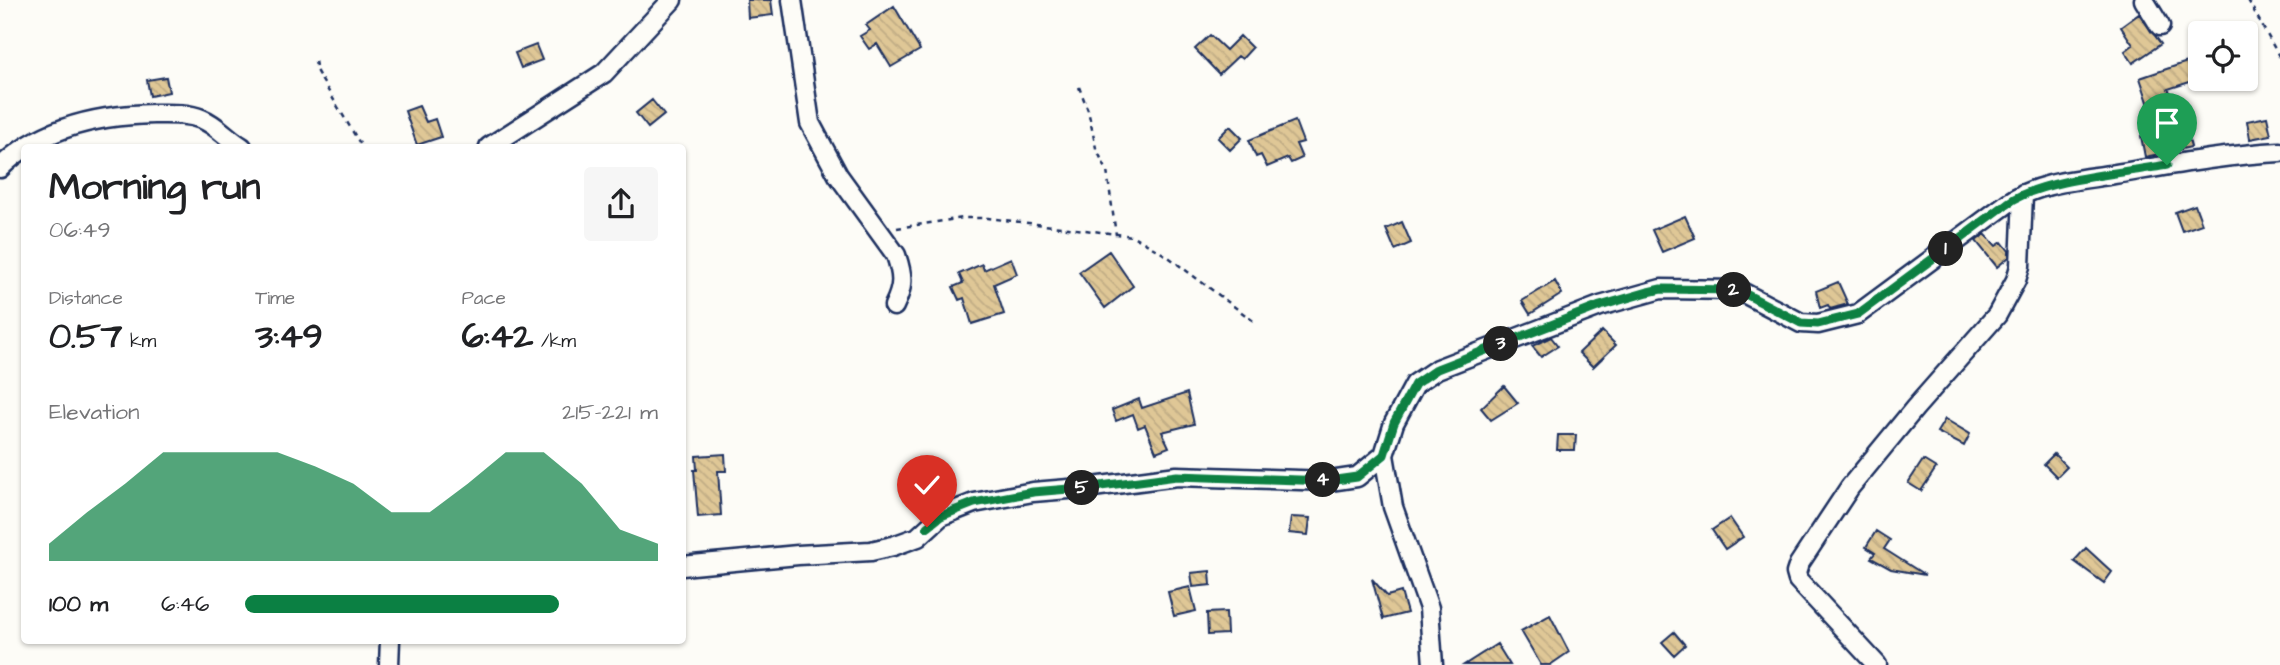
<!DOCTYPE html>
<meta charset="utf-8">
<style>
:root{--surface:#fff;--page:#f6f6f6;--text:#202124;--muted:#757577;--accent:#0b8043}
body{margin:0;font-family:"Architects Daughter",sans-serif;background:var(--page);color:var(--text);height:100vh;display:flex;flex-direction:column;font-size:26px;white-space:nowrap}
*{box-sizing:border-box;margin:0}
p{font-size:23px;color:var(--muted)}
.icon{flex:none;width:38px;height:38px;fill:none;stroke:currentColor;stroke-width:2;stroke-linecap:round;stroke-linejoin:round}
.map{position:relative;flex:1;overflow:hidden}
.drawer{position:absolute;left:21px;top:144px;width:665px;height:500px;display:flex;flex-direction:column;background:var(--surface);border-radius:7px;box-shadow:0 2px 5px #0004}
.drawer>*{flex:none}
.tools{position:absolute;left:2188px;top:21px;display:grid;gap:14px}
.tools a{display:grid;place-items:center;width:70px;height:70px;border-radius:7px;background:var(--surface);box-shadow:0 2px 5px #0004;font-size:35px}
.pin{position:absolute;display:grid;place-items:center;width:60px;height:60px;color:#fff;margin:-72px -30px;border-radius:50% 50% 50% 0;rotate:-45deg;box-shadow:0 0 7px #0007}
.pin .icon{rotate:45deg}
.km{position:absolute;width:35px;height:35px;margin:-18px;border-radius:50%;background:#222;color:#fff;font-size:19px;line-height:35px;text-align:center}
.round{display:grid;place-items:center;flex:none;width:74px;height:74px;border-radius:7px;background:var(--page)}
.overview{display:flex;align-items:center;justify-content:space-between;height:119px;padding:0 28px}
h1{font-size:38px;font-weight:800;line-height:52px}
.metrics{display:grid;grid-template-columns:repeat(3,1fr);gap:10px;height:119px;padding:7px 28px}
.metrics div{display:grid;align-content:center}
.metrics b{font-size:35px;font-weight:800}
.metrics small{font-size:19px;font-weight:400}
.metrics p{font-size:19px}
.chart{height:196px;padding:14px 28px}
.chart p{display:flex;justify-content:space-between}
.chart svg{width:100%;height:126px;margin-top:7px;fill:var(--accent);opacity:.7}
ul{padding:0 28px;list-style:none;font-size:23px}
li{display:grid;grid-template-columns:112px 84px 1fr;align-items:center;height:52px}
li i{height:18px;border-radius:9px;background:var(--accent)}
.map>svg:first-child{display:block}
</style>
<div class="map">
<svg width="2280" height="665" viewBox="0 0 2280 665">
<defs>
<pattern id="building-back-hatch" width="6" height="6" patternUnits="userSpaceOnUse" patternTransform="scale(1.75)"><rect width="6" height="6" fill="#dfc796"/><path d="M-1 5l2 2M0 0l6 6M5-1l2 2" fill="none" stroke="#bfab84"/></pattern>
</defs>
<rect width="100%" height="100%" fill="#fdfcf7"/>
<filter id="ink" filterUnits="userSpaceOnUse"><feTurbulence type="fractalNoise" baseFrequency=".0143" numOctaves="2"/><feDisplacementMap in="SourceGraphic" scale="14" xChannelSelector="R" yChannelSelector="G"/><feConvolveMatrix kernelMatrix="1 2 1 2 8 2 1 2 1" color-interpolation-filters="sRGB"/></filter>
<g filter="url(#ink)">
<path fill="url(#building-back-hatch)" stroke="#1b2f5e" stroke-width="2" d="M747,0h24l2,15 -25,3z
M894,6l26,44 -29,17 -14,-23 -8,5 -9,-13 10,-6 -4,-5z
M2139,14l22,30 -28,19 -8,-12 8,-6 -12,-18z
M1210,35l16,15 14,-14 12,12 -10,11 -4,-3 -19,18 -24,-25z
M536,45l6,15 -21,8 -6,-15z
M2193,60l6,19 -31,10 4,6 -21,16 -11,-33z
M166,77l3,15 -19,4 -3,-16z
M652,100l12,15 -16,13 -12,-15z
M419,106l7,16 9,-3 6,18 -24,8 -12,-34z
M2267,117l4,18 -21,4 -3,-18z
M2184,119l7,28 -46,10 -4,-21 5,-1 -2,-6z
M1295,121l8,21 -7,2 6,14 -11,5 -3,-5 -21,9 -6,-12 -5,2 -7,-17z
M1230,126l12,12 -12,12 -12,-12z
M2195,205l7,19 -20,7 -7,-19z
M1685,216l10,22 -33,14 -10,-22z
M1402,222l9,21 -16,7 -9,-21z
M1985,234l11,12 6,-4 7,9v6l-12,10 -21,-26z
M1109,251l24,35 -28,22 -26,-36z
M1011,258l6,16 -23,10 10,30 -32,10 -8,-26 -5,2 -6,-13 10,-4 -4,-9 23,-10 2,6z
M1555,281l7,13 -32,20 -8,-13z
M1838,282l10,22 -18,5 -2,-4 -8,3 -4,-17z
M1602,331l14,14 -23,22 -14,-14z
M1551,337l7,9 -17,11 -9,-11z
M1504,386l14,17 -27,17 -10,-12z
M1187,393l7,31 -32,8 7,15 -13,5 -11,-27 -7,3 -5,-14 -17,7 -4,-11 27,-11 3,9z
M1945,419l25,15 -6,12 -27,-14z
M1558,435h18l-1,15h-18z
M725,454l1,17h-8l3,44 -23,2 -4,-47h3l-1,-14z
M2054,454l13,13 -10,10 -13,-13z
M1923,460l13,8 -15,23 -13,-8z
M1291,517l19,1 -2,17 -19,-2z
M1730,518l13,19 -18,12 -13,-19z
M1876,531l14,9 -6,9 41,26 -34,-6 -20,-11 4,-5 -9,-6z
M2086,548l26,24 -8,11 -30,-22z
M1210,571l1,14 -18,2 -2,-14z
M1372,579l15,17 14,-4 6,21 -24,6z
M1190,587l6,24 -22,5 -6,-24z
M1226,612l1,22 -19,1 -1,-22z
M1550,615l19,37 -19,13h-9l-20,-34z
M1674,632l11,13 -11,10 -12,-13z
M1497,644l13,21h-46z"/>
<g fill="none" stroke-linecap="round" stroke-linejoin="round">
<defs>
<path id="street" d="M792,0l18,123 28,52 58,80c7,21 8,31 -2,51
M2144,0l16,26
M489,147l115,-74 68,-73
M0,168c41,-41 98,-53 154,-54 17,0 33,-1 48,5 15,6 26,20 40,28
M682,566l116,-11 73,-4 22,-5 25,-9 23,-21 33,-13 59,-11 60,-5 84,-11 153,5 27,-4 27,-22
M389,665l1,-25
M1433,665l-4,-57 -36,-101 -9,-52 10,-32 21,-39 22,-15 163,-63 61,-17 77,1 63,33 17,1 40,-10 150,-111c30,-21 72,-23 107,-29 55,-9 109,-19 165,-22
M1877,665l-79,-85 -2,-7 3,-9 51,-77 65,-79 82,-93 19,-35 4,-14 3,-72"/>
</defs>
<use href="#street" stroke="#1b2f5e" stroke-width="23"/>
<path stroke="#1b2f5e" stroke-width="2.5" stroke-dasharray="5 5" stroke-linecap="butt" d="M2248,0l32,58
M315,61l2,11 45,75
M1079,87l9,23 8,38 11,23 9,64
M897,228l66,-10h25l145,18 34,20 89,67"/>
<use href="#street" stroke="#fdfcf7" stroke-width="18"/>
</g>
</g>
<g fill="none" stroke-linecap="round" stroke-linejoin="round" filter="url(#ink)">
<defs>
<path id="route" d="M927,527l14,-11 33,-13 59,-11 60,-5 84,-11 152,5 28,-4 27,-22 10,-32 21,-39 22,-15 163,-63 48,-14 13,-3 77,1 63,33 17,1 40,-10 150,-111c34,-24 116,-30 159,-38"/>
</defs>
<use href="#route" stroke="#fff" stroke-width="14"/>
<use href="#route" stroke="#0b8043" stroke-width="9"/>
</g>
</svg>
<div class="tools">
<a><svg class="icon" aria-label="locate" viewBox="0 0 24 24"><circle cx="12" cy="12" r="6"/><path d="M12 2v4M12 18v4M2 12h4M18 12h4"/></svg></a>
</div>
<div class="pin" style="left:2167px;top:165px;background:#1e9e55"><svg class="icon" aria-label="arrive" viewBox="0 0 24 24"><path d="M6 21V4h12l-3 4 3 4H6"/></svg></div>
<div class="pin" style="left:927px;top:527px;background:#d93025"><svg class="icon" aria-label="check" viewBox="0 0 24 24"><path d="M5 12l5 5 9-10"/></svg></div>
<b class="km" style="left:1946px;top:249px">1</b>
<b class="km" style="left:1734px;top:290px">2</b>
<b class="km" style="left:1501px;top:344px">3</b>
<b class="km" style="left:1323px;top:480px">4</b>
<b class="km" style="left:1082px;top:488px">5</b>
<section class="drawer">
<div class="overview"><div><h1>Morning run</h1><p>06:49</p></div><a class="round"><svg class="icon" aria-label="share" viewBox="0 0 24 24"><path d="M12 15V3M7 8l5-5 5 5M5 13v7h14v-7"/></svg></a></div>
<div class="metrics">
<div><p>Distance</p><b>0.57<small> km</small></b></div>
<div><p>Time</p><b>3:49</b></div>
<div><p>Pace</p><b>6:42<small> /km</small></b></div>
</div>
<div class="chart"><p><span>Elevation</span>215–221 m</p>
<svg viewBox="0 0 160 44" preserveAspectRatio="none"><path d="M0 44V38L10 27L20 17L30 6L40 6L50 6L60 6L70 11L80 17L90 27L100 27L110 17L120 6L130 6L140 17L150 33L160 38V44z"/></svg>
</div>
<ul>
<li><b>100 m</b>6:46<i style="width:76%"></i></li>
</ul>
</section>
</div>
